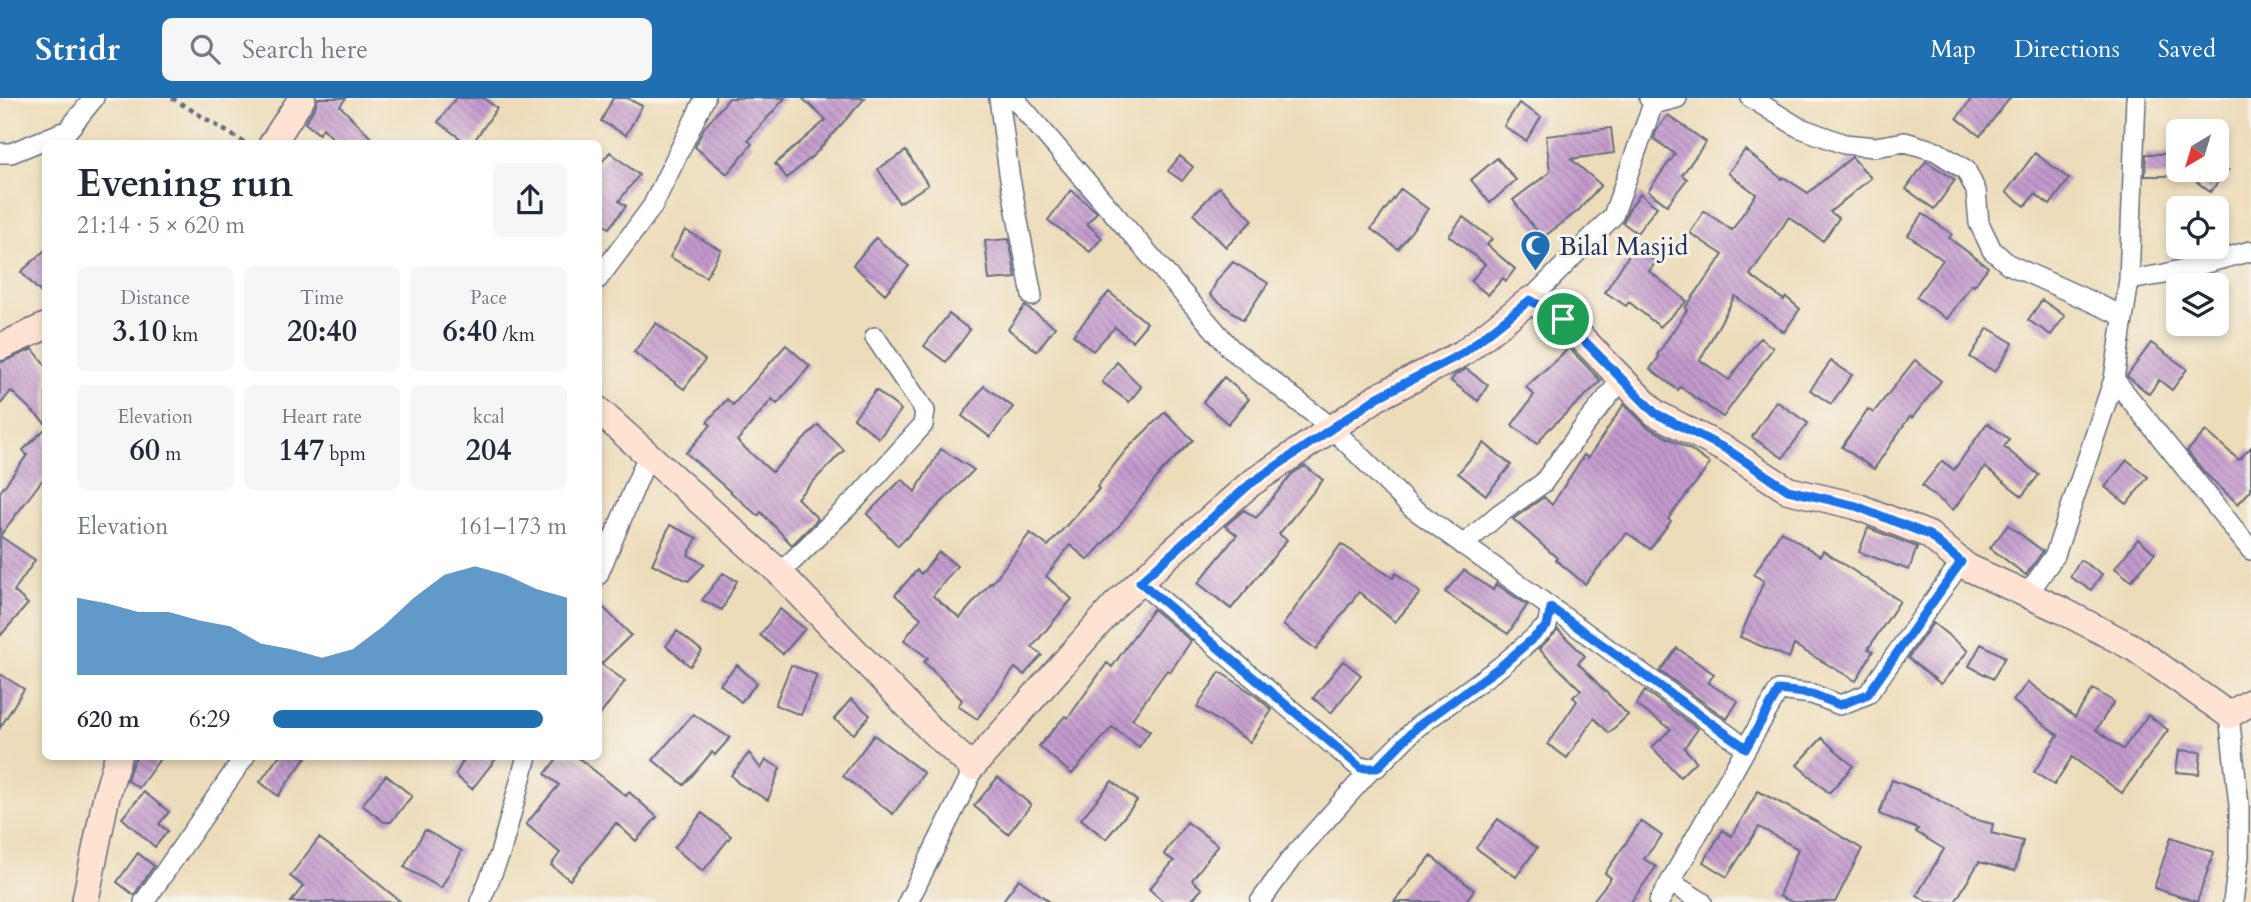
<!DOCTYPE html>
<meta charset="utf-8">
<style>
:root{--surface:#fff;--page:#f6f6f7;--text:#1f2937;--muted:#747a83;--accent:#1f6fb2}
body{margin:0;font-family:Cardo,serif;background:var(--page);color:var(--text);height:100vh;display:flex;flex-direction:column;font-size:26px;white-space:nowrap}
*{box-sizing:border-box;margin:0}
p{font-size:23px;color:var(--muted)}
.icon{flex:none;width:38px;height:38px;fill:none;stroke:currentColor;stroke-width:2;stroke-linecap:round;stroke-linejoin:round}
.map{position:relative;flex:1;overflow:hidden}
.side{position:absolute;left:42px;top:42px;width:560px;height:620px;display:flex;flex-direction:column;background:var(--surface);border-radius:10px;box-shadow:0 4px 10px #0003}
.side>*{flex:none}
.needle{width:46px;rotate:218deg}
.controls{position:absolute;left:2166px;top:21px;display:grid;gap:14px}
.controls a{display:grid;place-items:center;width:63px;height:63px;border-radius:10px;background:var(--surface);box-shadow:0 4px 10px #0003;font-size:35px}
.pin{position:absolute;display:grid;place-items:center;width:60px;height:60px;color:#fff;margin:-30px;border:4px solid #fff;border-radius:50%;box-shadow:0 2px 7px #0007}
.round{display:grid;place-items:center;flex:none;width:74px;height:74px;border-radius:10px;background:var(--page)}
.summary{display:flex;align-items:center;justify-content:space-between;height:119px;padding:0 35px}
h1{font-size:38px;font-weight:700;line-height:52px}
.figures{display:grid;grid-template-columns:repeat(3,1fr);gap:10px;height:119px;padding:7px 35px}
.figures div{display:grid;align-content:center;border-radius:10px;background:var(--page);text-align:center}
.figures b{font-size:30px;font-weight:700}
.figures small{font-size:19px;font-weight:400}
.figures p{font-size:19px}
.chart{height:196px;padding:14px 35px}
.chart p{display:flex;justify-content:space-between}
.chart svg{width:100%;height:126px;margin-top:7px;fill:var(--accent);opacity:.7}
ul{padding:0 35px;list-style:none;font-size:23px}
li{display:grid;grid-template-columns:112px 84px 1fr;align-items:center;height:52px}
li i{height:18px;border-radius:9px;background:var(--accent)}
header{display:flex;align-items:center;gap:42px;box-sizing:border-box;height:98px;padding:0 35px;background:var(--accent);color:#fff}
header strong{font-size:33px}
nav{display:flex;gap:38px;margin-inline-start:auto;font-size:24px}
.search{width:490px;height:63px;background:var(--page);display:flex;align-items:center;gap:18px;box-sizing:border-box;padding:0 24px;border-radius:10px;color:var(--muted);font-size:26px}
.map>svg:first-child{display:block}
</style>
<header>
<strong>Stridr</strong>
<div class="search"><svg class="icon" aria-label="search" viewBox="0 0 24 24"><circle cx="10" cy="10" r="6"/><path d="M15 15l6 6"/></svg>Search here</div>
<nav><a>Map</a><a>Directions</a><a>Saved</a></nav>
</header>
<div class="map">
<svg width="2251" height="804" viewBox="0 0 2251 804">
<defs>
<pattern id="building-back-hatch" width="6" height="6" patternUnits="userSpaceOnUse" patternTransform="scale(1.75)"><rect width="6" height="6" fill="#c39acd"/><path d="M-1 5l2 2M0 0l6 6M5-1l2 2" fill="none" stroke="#9e7eaa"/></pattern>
</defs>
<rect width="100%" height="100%" fill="#f7f3e8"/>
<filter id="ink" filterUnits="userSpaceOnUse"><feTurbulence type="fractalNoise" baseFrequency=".0143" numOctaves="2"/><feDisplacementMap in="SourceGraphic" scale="14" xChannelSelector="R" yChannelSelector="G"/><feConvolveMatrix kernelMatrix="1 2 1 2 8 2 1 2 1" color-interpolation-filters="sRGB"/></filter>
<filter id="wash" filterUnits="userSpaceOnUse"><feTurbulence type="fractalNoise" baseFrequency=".00686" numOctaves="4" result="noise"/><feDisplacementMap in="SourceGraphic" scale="28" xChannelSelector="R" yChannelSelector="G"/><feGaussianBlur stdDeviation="1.57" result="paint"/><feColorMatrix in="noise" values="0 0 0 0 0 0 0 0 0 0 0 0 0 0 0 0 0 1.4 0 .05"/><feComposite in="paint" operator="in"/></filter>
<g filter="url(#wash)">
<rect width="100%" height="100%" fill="#eddcba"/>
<g id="blocks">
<path fill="url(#building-back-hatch)" d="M318,0h28l-6,8 37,38h-39l-15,-16 -4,6 -14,-11 10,-16z
M456,0h27l14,10 -25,36h-4l-30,-22z
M613,0h14l15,8 -16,29 -25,-14z
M729,0h56l-37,42 4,4 -25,30 -32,-27 9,-19z
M802,0h63l-50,56 -28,24 -12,-14 51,-44z
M1972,0h38l-30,38 -23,-18z
M1519,5l22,14 -15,24 -22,-15z
M1668,17l38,27 -24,33 5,4 -20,26 -19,-14 27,-37 -21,-15 2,-8z
M1611,30l3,25 -43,6 30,26 -23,26 -36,27 -29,-38 37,-28 -4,-36z
M1745,52l37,29 1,-2 25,16 44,-36 19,21 -41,34 9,6 -16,23 -34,-24 -39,58 34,25 2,-3 14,12 -16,23 -49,-36 -35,64 29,20 31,-42 13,10 -50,69 -43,-30 -2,3 -28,-21 9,-12 -2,-2 30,-45 -2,-2 38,-53 -33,-22 14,-22 28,19 24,-36 -28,-21z
M906,53l22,34 -29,18 -21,-34z
M610,54l29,23 -20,26 7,5 -17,22 -11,-8v-53z
M2035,55l34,26 -19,26 -15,-11 -10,12 -19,-14z
M2146,56h25l1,22h-27z
M1180,58l13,11 -11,14 -14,-10z
M1497,60l19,22 -26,23 -19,-23z
M1926,63l29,19 -21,29 -28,-20z
M2182,72h46l-18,22z
M1219,89l34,33 -27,27 -33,-33z
M1401,91l27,20 -30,40 -27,-20z
M1071,92l26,22 -10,12 15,14 -12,14 -42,-32z
M1640,96l17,13 -20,26 -14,-10 5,-12z
M1923,116l29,20 -3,4 39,29 -14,19 -2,-2 -25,35 -31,-22 27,-37 -35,-25z
M1463,119l29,22 -5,6 28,24 -9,12 -3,-3 -15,17 -17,-14 14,-17 -36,-28z
M685,132l36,20 -15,27 -36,-20z
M876,140l33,28 -24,28 -32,-29z
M1009,141l7,39 -27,2 -4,-39z
M1634,149l22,15 -7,9 38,30 -27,26 -31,-25 -3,4 -21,-14z
M46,151v49l-25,-26z
M1233,164l35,21 -25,37 -33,-25 7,-15z
M1109,194l38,31 -15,18 -17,-14 -22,24 -20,-16z
M2042,202l23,16 -14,19 -23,-15z
M1025,208l30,21 -18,24 -29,-22z
M949,216l21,16 -24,32 -22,-16z
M656,225l49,37 -21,29 -50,-37z
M1988,230l25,15 -18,29 -25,-15z
M2151,245l36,26 -15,21 -13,-10 -10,14 -22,-18z
M786,247l24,21 -33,38 -5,-5 -35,42 35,31 46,-47 26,25 -47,48 21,21 -26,26 -31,-33 -3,4 -72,-63 25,-28 -4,-3 20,-23 6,6z
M1569,250l32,33 -54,50 -10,13 -25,-19 22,-30 -8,-8z
M33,251l13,17v58l-35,-33 -11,14v-42z
M1915,262l26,21 -29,37 -2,-2 -36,53 -32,-22 26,-38 5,4z
M1831,263l21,14 -21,29 -21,-14z
M1117,264l24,25 -12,15 -27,-20z
M1466,271l22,16 -10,16 -27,-20 4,-6z
M1224,279l25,22 -21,25 -25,-22z
M984,288l29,21 -23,30 -28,-21z
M876,292l25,20 -22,28 -25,-20z
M1776,303l32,22 -25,35 -31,-21z
M1624,306l23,23 44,23 19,14 -42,55 3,2 -21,28 -23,-16 -42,51 -29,-24 1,-2 -44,-39 31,-22 8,8 32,-50 4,3z
M1165,314l28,28 -31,31 -43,55 -31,34 -18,-15 -24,31 26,23 -40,48 10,8 -18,20 -9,-7 -38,51 -19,-13 4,-6 -38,-38 4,-4 -24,-18 17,-22 -26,-23 22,-25 4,4 18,-22 18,14 -24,30 27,22 31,-36 1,1 38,-50 18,13 51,-57 -2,-2 29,-37z
M1987,325l22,16 -5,8 35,28 -17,21 -37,-29 -32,43 -31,-24 20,-25 12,9z
M46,330v47l-46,61v-44l27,-37 -4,-5z
M2206,333l33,29 12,-13v43l-13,14 -33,-31 -18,-22z
M1484,345l27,22 -25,30 -28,-22z
M941,351l33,21 -76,76 -31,-32 35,-35 13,13z
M2127,362l21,17 -21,27 -22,-17z
M1305,368l18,14 -44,54 8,6 -56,69 -33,-26 39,-48 -12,-9 19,-16 12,8 36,-44z
M670,427l27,13 -9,17 17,9 -17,17 -36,-17z
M2008,427l35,26 -17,24 -36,-27z
M1868,430l49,19 -8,23 -50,-18z
M1781,433l39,25 3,-5 77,50 -32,48 5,2 -17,30 -62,-36 -5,13 -49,-21 24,-56 -10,-6z
M0,438l35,24 -21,31 14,13 -28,32z
M2138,441l17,14 -24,28 -16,-13z
M1341,446l52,34 3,-5 24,20 -25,29 -36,-30 -43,57 -33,-24z
M2080,462l22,14 -11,16 -21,-13z
M1464,472l29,20 3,-6 31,21 -19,29 -63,-42z
M723,475l14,8 -15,29 -20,-10z
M598,504l33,33 -30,29 24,17 -27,37z
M780,511l25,20 -22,25 -23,-19z
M1153,511l38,32 -21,31 -3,-2 -35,49 18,12 -11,16 -27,-20 -40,47 -33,-28 26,-30 3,2 39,-55 5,4z
M1933,525l35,28 -27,33 -33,-26z
M1558,532l27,26 -7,7 50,52 -19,18 -15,-15 -27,40 -19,-14 29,-43 -4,-4 8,-7 -42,-41z
M677,533l25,20 -12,15 -24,-20z
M1981,546l24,13 -12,22 -24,-13z
M1677,550l37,26 -6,9 30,18 -11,18 -67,-48z
M1343,563l18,14 -30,38 -18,-15z
M737,567l20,18 -16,19 -21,-18z
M791,567l26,10 -16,40 -26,-10z
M1220,574l32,21 20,17 -22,32 -53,-35z
M0,576l24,15 -24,39z
M2028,584l47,35 18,-28 21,13 -18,28 27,19 25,-34 20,15 -46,63 -50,-36 -18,28 -20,-13 24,-37 -45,-34z
M1645,593l53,38 -14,19 12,13 -16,16 -28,-30 19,-18 -35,-24z
M851,601l19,16 -16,19 -20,-15z
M693,616l37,24 -15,17 -3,-3 -28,33 -31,-25z
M874,637l50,38 -31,41 -50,-38z
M1822,640l31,28 -24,27 -32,-28z
M2179,652l22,2 -2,22 -23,-2z
M749,655l12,16 5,-9 14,8 -12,32 -30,-17 -7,-8z
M137,658h25l-23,32 -12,-8 6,-18z
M279,658h28l-29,40 -18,-14z
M466,658h32l-26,33 -17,-14z
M559,658h17l50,40 3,-4 28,25 -21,24 -20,-18 -46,57 -19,-15 9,-12 -34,-29 33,-39 -14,-11z
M386,677l26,21 -21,26h-7l-22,-17z
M998,679l33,28 -23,29 -34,-28z
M1892,682l36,14 41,24 24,6 -2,9 32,8 -8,30 -36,-9 -24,40h-27l-11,-7 27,-46 -28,-17 2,-3 -39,-15z
M1112,683l25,20 -31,38 -25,-20z
M1758,693l59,31 45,27 -27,53h-43l-13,-6 19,-47 -39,-22 -32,50 -24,-15 20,-32 9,6z
M144,694l25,20 -10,12 9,7 -13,16 -33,-29z
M702,715l29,23 -28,35 -29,-23z
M1498,721l39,29 -21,29 -40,-29z
M1641,723l21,15 -18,23 12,8 -25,35h-39l19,-24 -6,-5z
M1187,724l31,23 -26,35 10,9 -12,13h-26l-15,-13 25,-28 -10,-7z
M425,732l37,21 -21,37 -37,-21z
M2171,739l43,15 -17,50 -43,-14z
M319,740l37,27 45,37h-110l12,-16 -13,-10z
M138,755l16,13 -20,29 -17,-13z
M1431,758l43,34 -9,12h-71z
M1019,781l31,23h-48z"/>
</g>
</g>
<g filter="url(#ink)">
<use href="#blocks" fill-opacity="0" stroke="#646c7e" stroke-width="2"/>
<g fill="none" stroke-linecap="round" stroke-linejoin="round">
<defs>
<path id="street" d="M999,0l10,75 23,123
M1014,0l217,251 101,79 79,79 335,241
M1751,0l47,29 46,17 31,3 30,-5 31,9 30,19 10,21 3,32 13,27 16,14 115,52
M1653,6l24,-6
M0,55h11l57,-23 26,-32
M598,181l54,-72 53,-109
M2129,182l36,-6 86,-23
M1530,202l83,-84 40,-112 -4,-6
M2114,281l137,171
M1463,447l36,-31 44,-31 42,-58 37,-46
M780,475l78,-76 65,-72 2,-14 -50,-74
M598,477l51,-122
M1140,484l227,192 -77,86 -30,42
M2027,497l28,-40 59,-176 15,-99 7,-182
M2229,617l10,90v51l-6,46
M1361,670l16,-1 40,-40 84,-61 29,-25 17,-15 4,-18
M1670,784l32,20
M144,804l101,-146
M480,804l20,-48 27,-98
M908,804l60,-121 4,-14
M1659,804l120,-212 33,4 28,11 28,-11 93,-132"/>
<path id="secondary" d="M272,46l30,-46
M0,249l46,-21
M598,312l182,163 151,157 41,37 143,-162 58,-54 77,-67 128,-87 85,-44 67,-53 33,19 92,94 73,38 60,39 68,16 73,29 38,32 94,43 73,38 95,67 22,-13
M85,804l21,-104 12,-42"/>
</defs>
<use href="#street" stroke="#646c7e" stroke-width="22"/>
<use href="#secondary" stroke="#646c7e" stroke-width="29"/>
<path stroke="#646c7e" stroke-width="4.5" stroke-dasharray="5 5" stroke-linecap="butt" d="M172,0l75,46"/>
<use href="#street" stroke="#fff" stroke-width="19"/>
<use href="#secondary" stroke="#fee3d2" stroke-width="26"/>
</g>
</g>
<g fill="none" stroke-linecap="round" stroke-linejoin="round" filter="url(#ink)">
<defs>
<path id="route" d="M1530,202l33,19 92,94 73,37 60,40 68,16 73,29 32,27 -93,132 -28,11 -28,-11 -33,-4 -33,58 -195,-140 -4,18 -17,15 -29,25 -84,61 -40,41h-16l-221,-186 110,-98 128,-87 85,-44z"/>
</defs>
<use href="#route" stroke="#fff" stroke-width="14"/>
<use href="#route" stroke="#1a73e8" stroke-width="9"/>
</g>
<defs>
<symbol id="mosque-pin" viewBox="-11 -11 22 30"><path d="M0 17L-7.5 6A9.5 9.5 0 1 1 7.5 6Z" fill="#1f6fb2" stroke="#f7f3e8"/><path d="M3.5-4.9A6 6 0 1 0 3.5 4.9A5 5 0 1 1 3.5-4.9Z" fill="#fff"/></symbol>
</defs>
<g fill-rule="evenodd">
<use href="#mosque-pin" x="1518" y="130" width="35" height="47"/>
</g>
<g text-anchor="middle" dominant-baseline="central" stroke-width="6" stroke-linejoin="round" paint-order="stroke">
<g font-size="26" fill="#1b2f5e" stroke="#f7f3e8" text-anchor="start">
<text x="1559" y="148">Bilal Masjid</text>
</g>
</g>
</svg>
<div class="controls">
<a><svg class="needle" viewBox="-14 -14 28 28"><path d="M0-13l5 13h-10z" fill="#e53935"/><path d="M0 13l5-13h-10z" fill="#747a83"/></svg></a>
<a><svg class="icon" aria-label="locate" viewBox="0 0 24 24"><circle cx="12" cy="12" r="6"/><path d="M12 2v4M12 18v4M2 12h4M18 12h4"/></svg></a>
<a><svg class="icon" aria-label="layers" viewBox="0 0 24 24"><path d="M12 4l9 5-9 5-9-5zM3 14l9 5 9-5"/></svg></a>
</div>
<div class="pin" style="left:1563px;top:221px;background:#1e9e55"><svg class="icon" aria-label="arrive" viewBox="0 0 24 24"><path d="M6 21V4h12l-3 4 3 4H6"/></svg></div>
<section class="side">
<div class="summary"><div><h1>Evening run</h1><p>21:14 · 5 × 620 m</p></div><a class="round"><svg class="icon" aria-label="share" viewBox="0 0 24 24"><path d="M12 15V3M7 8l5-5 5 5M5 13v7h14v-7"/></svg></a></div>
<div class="figures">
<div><p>Distance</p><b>3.10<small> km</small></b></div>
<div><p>Time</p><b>20:40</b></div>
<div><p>Pace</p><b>6:40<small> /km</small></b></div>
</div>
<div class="figures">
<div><p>Elevation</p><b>60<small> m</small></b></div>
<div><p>Heart rate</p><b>147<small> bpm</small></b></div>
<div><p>kcal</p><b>204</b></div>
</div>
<div class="chart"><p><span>Elevation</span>161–173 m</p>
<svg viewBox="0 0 160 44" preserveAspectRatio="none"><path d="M0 44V17L10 19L20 22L30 22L40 25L50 27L60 33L70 35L80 38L90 35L100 27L110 17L120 9L130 6L140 9L150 14L160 17V44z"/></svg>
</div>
<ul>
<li><b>620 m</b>6:29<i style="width:92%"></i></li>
</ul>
</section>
</div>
